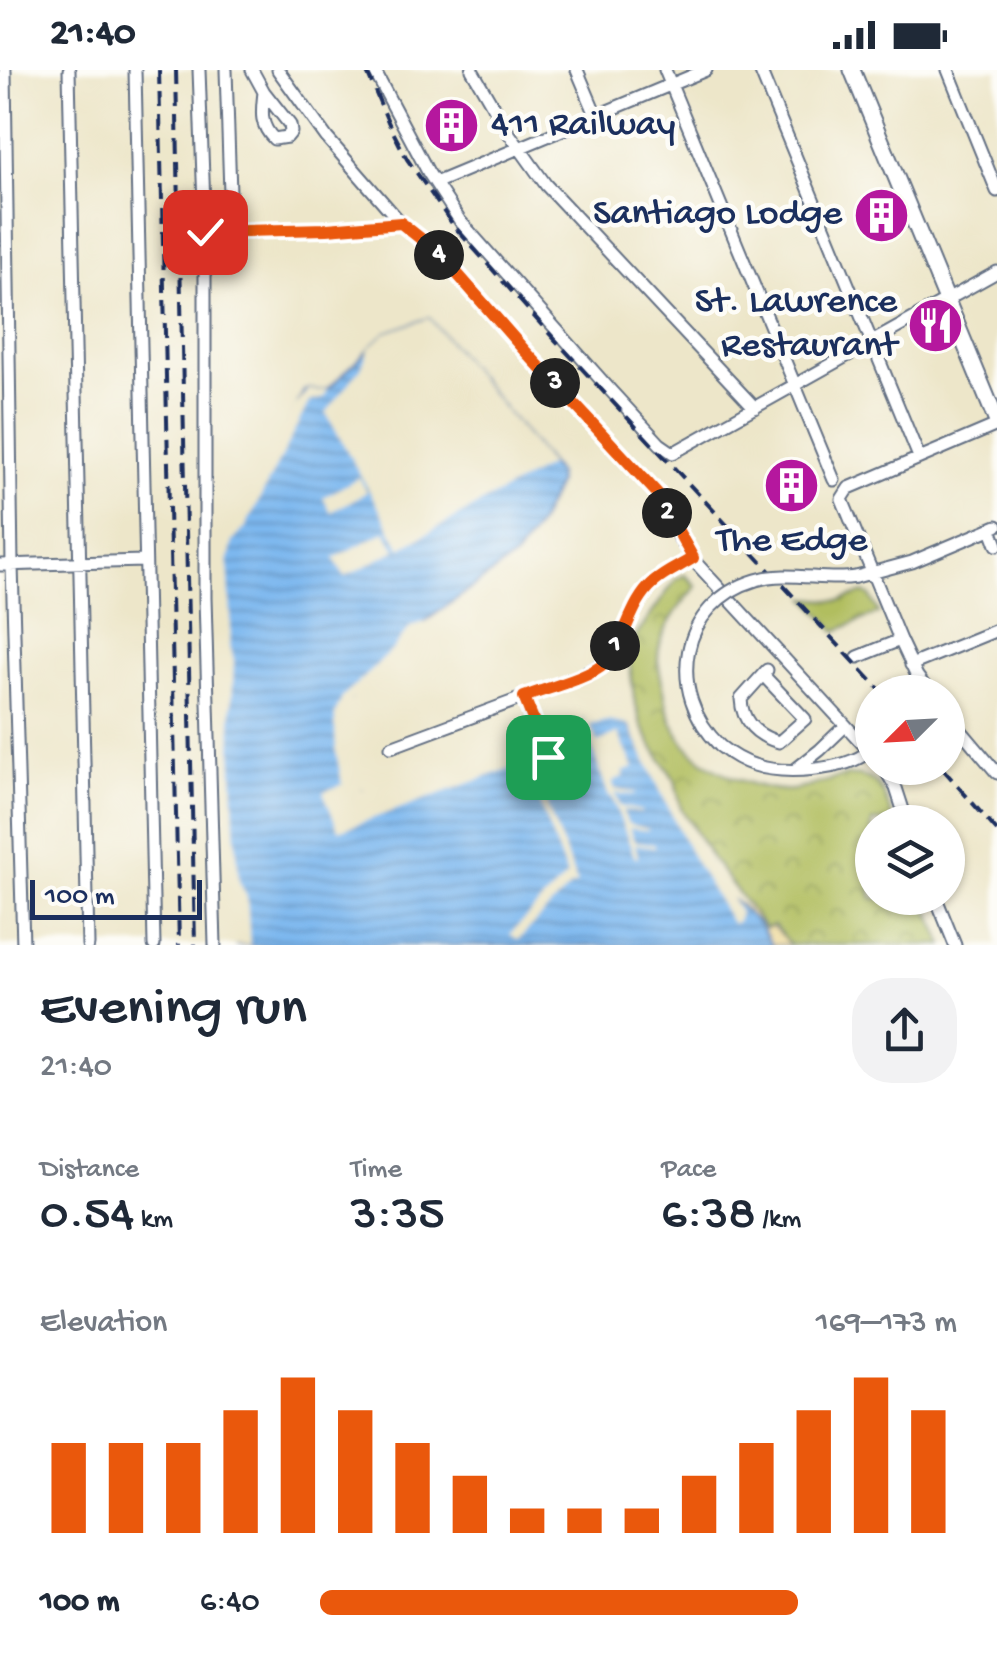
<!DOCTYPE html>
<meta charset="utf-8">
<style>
:root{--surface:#fff;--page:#f2f2f3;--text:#1f2937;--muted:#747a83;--accent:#ea580c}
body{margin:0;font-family:"Gochi Hand",sans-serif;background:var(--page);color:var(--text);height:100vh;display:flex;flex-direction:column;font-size:38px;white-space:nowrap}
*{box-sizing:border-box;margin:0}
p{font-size:32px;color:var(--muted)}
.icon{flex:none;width:55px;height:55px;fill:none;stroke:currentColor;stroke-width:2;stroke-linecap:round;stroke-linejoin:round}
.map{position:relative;height:875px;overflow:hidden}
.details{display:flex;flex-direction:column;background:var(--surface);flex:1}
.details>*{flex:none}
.needle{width:65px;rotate:246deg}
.tools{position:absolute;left:855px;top:605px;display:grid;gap:20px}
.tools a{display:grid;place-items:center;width:110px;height:110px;border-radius:50%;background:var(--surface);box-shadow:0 2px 8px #0004;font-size:50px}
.scale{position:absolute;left:30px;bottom:25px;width:172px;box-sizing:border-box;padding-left:10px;border:5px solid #1b2f5e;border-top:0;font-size:28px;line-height:35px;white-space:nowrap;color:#1b2f5e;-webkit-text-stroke:8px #fdfcf7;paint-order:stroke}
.pin{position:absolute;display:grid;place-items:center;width:85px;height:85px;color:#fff;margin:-42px;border-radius:20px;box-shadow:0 5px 15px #0006}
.km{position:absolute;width:50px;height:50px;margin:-25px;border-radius:50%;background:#222;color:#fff;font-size:28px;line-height:50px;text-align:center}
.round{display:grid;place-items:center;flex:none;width:105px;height:105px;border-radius:40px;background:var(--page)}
.head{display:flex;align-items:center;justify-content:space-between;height:170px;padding:0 40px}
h1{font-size:55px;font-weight:600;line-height:75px}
.metrics{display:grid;grid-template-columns:repeat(3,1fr);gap:15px;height:170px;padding:10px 40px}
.metrics div{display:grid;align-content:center}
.metrics b{font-size:50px;font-weight:600}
.metrics small{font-size:28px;font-weight:400}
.metrics p{font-size:28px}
.chart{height:280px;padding:20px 40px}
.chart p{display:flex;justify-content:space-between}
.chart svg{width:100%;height:180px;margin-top:10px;stroke:var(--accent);stroke-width:6}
ul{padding:0 40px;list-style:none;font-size:32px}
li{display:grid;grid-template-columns:160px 120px 1fr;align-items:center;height:75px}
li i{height:25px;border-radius:12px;background:var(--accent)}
.status{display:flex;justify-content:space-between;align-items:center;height:70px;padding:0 50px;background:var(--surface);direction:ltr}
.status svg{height:28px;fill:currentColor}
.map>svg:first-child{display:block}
</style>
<div class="status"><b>21:40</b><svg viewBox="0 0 49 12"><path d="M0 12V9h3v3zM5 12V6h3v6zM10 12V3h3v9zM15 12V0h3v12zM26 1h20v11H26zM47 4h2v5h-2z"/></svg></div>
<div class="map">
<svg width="997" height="875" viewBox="0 0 997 875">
<defs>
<pattern id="sand-dots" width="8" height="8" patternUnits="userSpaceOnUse" patternTransform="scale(2.5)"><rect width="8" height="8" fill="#eeda9e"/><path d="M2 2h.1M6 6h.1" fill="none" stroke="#ccbb8a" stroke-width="1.8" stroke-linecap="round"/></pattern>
<pattern id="park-crowns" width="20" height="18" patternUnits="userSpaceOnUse" patternTransform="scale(2.5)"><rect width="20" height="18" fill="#b1be5f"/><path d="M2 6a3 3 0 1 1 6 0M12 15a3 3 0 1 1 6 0" fill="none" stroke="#8f9b52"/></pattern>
<pattern id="water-rules" width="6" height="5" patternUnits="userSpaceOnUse" patternTransform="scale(2.5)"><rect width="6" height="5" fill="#7db8ef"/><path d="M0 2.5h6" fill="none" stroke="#6696c5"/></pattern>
</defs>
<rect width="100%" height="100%" fill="#fdfcf7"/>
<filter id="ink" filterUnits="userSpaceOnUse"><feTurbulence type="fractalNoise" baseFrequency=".01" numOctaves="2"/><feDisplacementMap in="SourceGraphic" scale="20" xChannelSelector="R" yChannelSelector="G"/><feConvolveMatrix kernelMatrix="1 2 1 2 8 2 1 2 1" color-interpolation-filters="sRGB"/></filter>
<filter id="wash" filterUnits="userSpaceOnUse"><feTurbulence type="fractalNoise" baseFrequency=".0048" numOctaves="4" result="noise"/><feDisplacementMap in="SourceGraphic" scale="40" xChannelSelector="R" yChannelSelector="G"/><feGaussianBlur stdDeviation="2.25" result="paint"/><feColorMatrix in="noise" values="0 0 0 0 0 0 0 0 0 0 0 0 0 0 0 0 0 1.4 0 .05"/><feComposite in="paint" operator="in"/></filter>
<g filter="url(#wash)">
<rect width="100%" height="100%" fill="#ede6c9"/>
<path fill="url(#sand-dots)" stroke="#84847e" stroke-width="2.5" d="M730,827l31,18 31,30h-49z"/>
<path fill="url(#park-crowns)" stroke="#66765e" stroke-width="2.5" d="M685,505l12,11c-17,19 -40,47 -39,74 1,10 4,21 6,30 7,52 35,76 82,92 14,5 30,9 46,8 24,-2 51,-21 75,-12 17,6 21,29 27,44h-22v76h52l20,47h-154l-16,-20 -9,3 -52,-68 -32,-52 -6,-28 -22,-33 -11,-21 -8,-27 -4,-35 6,-28 40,-57z
M864,523l6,3 9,17 -43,18 -29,-33 32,3z"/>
<path fill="url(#water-rules)" stroke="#4c74a6" stroke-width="2.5" d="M429,248l128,155 1,9 -19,41 -23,33 -89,64 -38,41 -21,17 -28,34 9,70 27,16 165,-70 49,-11 36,3 49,91 55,86 29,27 13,21h-536l-12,-393 80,-161 5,-2 8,2 11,-2 57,-56z"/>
<path fill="#ede6c9" d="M429,248l121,147 -149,83 -75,-135 35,-45 8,-20 16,-15z
M309,319l8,2 11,-2 -4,9 -15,4 -64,126 -12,13 -5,22 3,53 -1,30 4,14 -3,62 4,105 4,54 8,16 3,48h-19l-12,-293v-79l4,-30 72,-137z
M359,407l8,15 -36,20 -8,-14z
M386,461l10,19 -51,27 -11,-19z
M424,552l4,5 -14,14 -24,26 -39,33 -7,23 10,56 8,10 14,4 150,-65 11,29 -7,4 47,123 -7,3 -52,53 -8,-6 57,-58 -43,-113 -183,67 -3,-1 -14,-35 1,-3 19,-7 -2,-1 -6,-32 -1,-25v-12l7,-16 51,-49 18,-23z
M589,642l38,3 10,6 43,88 29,53 24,31 17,16 -19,-11 9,15 -3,8 -5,3 -41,-69 -62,-130 -22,-4 -17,4 8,18 20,-10 16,35 -11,4 2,4 -13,6 3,7 21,4 -1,2 -20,-2 5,13 21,5v2l-19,-3 6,14 20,5v2l-19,-3 5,13 21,3v3l-20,-3 3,13 -3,1 -23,-61h-3l-21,-60 -33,11 -10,-26 36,-8 5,11 -3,-11z"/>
</g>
<g filter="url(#ink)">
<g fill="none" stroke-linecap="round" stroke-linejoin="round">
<defs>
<path id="minor" d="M5,0l7,495 11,380
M69,0l19,875
M135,0l19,875
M199,0l6,162v366l10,347
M226,0l4,123
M252,0l12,22 26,33 1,7 -4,5 -13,2c-15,-15 -12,-28 -10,-47
M278,0l49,68 74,85 29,23 24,24 71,81 132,142 20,41 20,30 175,190
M374,0l54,102 32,49 151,170 49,53 13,9 324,-181
M472,0l36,62 38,53 209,223
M577,0l19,45
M665,0l169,410
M760,0l159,387
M948,0l49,121
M435,113l271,-113
M205,162l122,-3 74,-6
M991,459l6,16
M0,495l144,-4
M856,507l56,-15 85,-36
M858,587l42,-17
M911,595l86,-35
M763,605l42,44 -26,23c-22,-6 -37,-20 -38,-43l26,-29
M929,622l-12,-16 -17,-36 -58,-141 7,-11 148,-63
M524,627l24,60
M948,645l49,58
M720,676c10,8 21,15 34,19 29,10 92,6 115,-14
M391,677l190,-71 22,-12 15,-23 23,-44 11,-13 41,-26
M884,698l12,20 11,34
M796,699l24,-19 25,-24
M936,828l19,47"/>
<path id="major" d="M852,0l145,352"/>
</defs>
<use href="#minor" stroke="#646f83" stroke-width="15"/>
<use href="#major" stroke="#646f83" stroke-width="19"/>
<use href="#minor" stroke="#fff" stroke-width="11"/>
<use href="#major" stroke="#fff" stroke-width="15"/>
<path stroke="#1b2f5e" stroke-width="4" stroke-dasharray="15 8" stroke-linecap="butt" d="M159,0l20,875
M176,0l19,875
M366,0l23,54 18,35 46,66 94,106 335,361
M942,698l55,63"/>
<defs>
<path id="minor-bridge" d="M720,676c-55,-54 -41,-143 36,-166 32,-10 67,2 100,-3"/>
</defs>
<use href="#minor-bridge" stroke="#646f83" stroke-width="15" stroke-linecap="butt"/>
<use href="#minor-bridge" stroke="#fff" stroke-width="11"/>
</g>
</g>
<g fill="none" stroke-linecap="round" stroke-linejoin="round" filter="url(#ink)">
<defs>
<path id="route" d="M205,162l122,-3 74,-6 29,23 24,24 71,81 132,142 36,65c-13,8 -29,15 -40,25 -24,21 -27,59 -49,81 -15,14 -60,25 -80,33l24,60"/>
</defs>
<use href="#route" stroke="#fff" stroke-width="20"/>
<use href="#route" stroke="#ea580c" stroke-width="12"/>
</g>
<defs>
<symbol id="building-disc" viewBox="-11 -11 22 22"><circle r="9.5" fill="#b5179e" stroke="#fdfcf7"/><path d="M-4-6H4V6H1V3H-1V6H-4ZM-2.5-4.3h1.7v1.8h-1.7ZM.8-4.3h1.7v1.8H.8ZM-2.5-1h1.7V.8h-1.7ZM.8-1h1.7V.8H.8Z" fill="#fff"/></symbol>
<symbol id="restaurant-disc" viewBox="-11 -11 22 22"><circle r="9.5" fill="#b5179e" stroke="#fdfcf7"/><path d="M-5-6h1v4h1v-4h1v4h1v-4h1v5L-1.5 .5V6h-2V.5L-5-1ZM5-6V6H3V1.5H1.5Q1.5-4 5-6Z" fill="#fff"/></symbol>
</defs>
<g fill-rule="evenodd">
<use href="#building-disc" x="420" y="24" width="63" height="63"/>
<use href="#building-disc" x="850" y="114" width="63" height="63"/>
<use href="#restaurant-disc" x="904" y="224" width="63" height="63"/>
<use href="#building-disc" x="760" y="384" width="63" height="63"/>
</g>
<g text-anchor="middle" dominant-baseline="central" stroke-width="9" stroke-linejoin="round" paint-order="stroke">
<g font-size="38" fill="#1b2f5e" stroke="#fdfcf7" text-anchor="end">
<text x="491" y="56" text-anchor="start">411 Railway</text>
<text x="842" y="145">Santiago Lodge</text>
<text x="897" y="233">St. Lawrence<tspan x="897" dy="44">Restaurant</tspan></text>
<text x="792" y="472" text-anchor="middle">The Edge</text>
</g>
</g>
</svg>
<div class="tools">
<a><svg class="needle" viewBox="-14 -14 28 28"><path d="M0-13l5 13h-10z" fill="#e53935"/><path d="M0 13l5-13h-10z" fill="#747a83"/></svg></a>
<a><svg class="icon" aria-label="layers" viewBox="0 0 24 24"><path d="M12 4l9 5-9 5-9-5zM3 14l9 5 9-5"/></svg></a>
</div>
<div class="scale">100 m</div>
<div class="pin" style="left:548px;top:687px;background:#1e9e55"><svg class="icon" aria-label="arrive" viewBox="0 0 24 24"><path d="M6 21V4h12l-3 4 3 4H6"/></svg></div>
<div class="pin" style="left:205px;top:162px;background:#d93025"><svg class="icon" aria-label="check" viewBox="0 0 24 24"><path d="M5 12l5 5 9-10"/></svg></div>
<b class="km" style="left:615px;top:576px">1</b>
<b class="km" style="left:667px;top:443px">2</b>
<b class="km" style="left:555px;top:313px">3</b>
<b class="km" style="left:439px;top:185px">4</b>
</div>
<section class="details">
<div class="head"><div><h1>Evening run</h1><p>21:40</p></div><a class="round"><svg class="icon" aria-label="share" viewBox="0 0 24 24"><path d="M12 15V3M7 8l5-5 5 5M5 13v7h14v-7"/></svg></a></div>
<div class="metrics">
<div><p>Distance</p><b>0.54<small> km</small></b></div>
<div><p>Time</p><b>3:35</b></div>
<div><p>Pace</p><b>6:38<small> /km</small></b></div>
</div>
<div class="chart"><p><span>Elevation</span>169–173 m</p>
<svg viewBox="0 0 160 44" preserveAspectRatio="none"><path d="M5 44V22M15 44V22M25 44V22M35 44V14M45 44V6M55 44V14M65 44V22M75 44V30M85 44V38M95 44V38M105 44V38M115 44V30M125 44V22M135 44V14M145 44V6M155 44V14"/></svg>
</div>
<ul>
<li><b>100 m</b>6:40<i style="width:75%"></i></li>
</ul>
</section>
